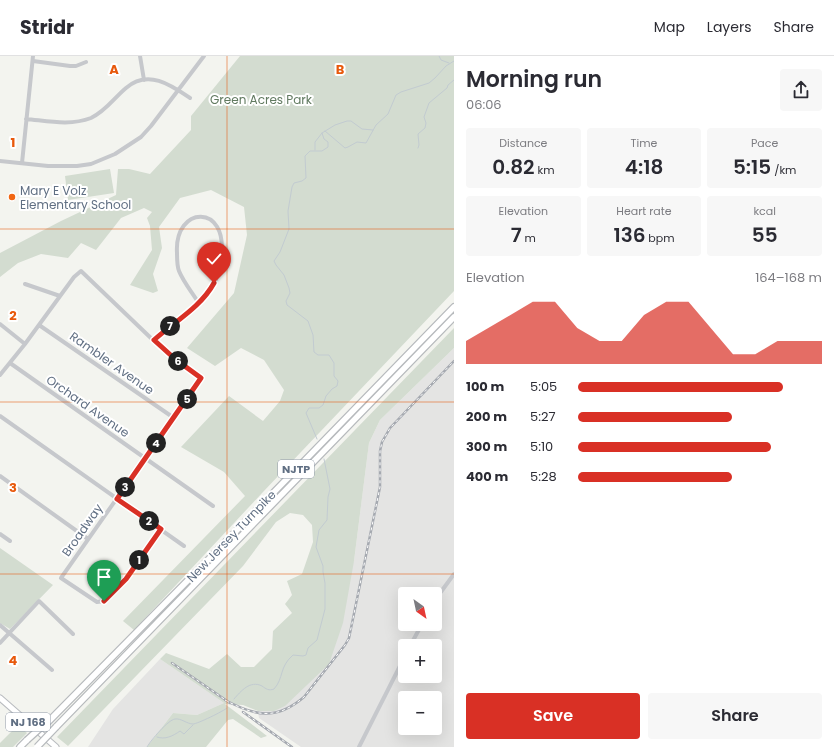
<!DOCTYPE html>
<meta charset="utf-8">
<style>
:root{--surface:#fff;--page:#f7f7f7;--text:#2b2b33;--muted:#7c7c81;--line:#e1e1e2;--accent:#d93025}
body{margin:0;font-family:Poppins,sans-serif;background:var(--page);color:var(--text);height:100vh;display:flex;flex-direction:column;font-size:15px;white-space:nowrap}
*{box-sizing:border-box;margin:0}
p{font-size:13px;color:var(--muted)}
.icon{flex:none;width:22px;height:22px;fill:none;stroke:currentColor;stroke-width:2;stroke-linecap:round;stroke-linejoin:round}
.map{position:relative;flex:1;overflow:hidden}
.drawer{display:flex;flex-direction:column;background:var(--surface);width:380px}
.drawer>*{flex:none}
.needle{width:26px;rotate:147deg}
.fabs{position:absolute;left:398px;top:531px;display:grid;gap:8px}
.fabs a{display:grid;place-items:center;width:44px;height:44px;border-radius:4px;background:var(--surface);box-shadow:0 4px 16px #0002;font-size:20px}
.pin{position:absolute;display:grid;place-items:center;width:34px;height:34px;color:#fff;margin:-41px -17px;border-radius:50% 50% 50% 0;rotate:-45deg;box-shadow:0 0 4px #0007}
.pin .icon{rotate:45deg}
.km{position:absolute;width:20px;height:20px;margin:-10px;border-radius:50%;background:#222;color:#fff;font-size:11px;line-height:20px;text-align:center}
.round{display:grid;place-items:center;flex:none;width:42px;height:42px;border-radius:4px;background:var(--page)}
.summary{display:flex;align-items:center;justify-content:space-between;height:68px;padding:0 12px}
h1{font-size:22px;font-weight:600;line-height:30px}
.stats{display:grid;grid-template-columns:repeat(3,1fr);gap:6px;height:68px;padding:4px 12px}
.stats div{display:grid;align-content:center;border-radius:4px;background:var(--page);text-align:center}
.stats b{font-size:20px;font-weight:600}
.stats small{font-size:11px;font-weight:400}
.stats p{font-size:11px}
.chart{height:112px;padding:8px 12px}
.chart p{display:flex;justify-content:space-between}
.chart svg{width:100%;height:72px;margin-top:4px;fill:var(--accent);opacity:.7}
.primary-button{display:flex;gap:8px;margin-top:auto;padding:8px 12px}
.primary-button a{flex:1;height:46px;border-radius:4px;background:var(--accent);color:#fff;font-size:16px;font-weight:600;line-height:46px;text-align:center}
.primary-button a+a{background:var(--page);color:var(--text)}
ul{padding:0 12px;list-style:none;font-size:13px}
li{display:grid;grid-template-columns:64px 48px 1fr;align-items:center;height:30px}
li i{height:10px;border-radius:5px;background:var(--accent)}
header{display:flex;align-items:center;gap:24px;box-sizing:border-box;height:56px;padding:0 20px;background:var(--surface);border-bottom:1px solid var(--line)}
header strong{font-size:19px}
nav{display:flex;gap:22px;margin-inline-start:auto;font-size:14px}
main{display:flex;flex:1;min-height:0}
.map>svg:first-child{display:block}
</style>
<header>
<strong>Stridr</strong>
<nav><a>Map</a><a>Layers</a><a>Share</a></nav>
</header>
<main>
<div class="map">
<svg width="454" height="691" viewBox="0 0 454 691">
<rect width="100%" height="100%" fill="#f3f4ef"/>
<path fill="#e4e4e3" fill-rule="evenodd" d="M454,292v399h-153l-42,-29 -1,-7h15l81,-150 15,-118 11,-23zM405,538h30v30h-30zM405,590h30v30h-30zM405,642h30v30h-30z
M160,603l64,44 -27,12 -24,-2 -26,34h-59l25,-38z"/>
<path fill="#d3dcd0" d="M240,0h214v235l-191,201 -129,138 -11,-9 122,-125 -21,-24 -43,-25 48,-51 34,25 17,-20 4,-11 -20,-30 -23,-12 -26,18 -28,-18 47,-55 13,-58 -3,-28 -33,-17 -31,8 -21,29 3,21 -9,26 5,17 -5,2 -23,-8 22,-35 -2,-24 -3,-8 5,-6 -8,-4 -23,10 -25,32 -15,-7 -13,15 -27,-4 -23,9 -18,14v-24l61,-32 55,-26 2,-26h11l21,5 41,-44v-14z
M110,113l4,24 -46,7 -3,-24z
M454,272v20l-74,72 -11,23 -15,118 -11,62 -14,41 -44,42 -11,5h-16l-15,-6 -18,-1 42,32 -6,2 -28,-19 -5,1 -22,27h-59l26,-34 24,2 27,-12 -64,-44 6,-6 43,16 18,-15 14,13h13l18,-18 1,-18 19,-18 -7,-9 7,-9 -5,-14 15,-7 11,-32 -1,-17 -9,-10 -13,-2 -14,9 -33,44 -175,180 -11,-9z
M0,492l53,37 -43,44 -10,-6z
M18,669l9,8 -14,14h-13v-4z"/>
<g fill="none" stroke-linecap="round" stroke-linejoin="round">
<path stroke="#c2cbd1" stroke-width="1" d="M439,0l2,4 8,3
M325,75l20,17 3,-1 9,-5 9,1 10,-18 12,-11 8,-19 5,-3 28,-9 6,-5 11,-12 8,-5
M418,92l1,-3 -1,-11 7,-6 1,-5 -2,-6 5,-14 18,-15 1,-3 6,-5
M315,94v-8l7,-9 13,-8 12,-4h4l11,8 11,1
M317,383l-11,-26 3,-5h10l4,-3 3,-9 6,-7 5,-3 1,-5 -4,-5v-13l-5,-8h-11l-4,-3 -1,-17 -5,-14 -21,-16 -1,-4 4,-8 -1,-5 -5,-13 -8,-10 -2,-4 6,-9 9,-23 -1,-18 4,-24 2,-4 8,-2 4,-3 -1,-22 5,-5h12l6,-4v-5l-4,-3 -2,-6
M234,643c7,-8 16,-19 28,-13 4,3 7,5 12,3 10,-11 5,-22 19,-34l10,1 3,-1 2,-7 9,-8 8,-31v-26l-2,-11v-6l-7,-19 3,-17 8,-10 1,-23 2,-8 -6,-30
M157,681c8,3 16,-1 23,-6l4,3 9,-9
M147,691c4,-7 21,-27 28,-28 6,-1 12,5 18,5 4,0 31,-13 34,-16"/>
<defs>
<path id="major" d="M0,642l56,49"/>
<path id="highway" d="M48,666l157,-159 249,-256
M56,671l398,-410
M20,691l7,-7"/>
</defs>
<use href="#major" stroke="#b8bbbf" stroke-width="7"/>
<use href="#highway" stroke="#b7babd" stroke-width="8"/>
<path stroke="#c6c8cc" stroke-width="4" d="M140,0l4,24
M33,5l37,5h6l10,-4
M26,63c22,2 44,7 65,-1 15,-7 23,-20 35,-30 22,-19 45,-3 64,10
M0,105l48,5h29l14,-2 24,-10 26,-17 10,-11 53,-70
M22,107l11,-107
M25,228l35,12
M0,268l25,20
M39,269l135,93
M154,285c17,-16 41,-32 55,-49 8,-10 10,-23 12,-35 8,-54 -47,-52 -44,-4 0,6 0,13 2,18 5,12 13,21 19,31
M10,307l203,143
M0,319l25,-31 49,-67 7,-6 73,70 21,18 26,19
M0,360l184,130
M0,420l88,63
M161,473l-35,50 -21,22 -8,1 -36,-24 141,-201
M0,478l10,7
M435,544l19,-26
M0,569l52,45
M0,587l39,-42 34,33
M410,590l12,-22
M359,691l46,-91"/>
<use href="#major" stroke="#fff" stroke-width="5"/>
<use href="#highway" stroke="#fff" stroke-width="5.5"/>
<defs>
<path id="rail" d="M172,607l58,40
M225,644c30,16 51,21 79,-3l41,-52 4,-7 31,-151v-36l2,-9 8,-14 64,-67
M243,656l49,35"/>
</defs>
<use href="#rail" stroke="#a5a9b0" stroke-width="2.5"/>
<use href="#rail" stroke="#fff" stroke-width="1" stroke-dasharray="3" stroke-linecap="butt"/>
<defs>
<path id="highway-bridge" d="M27,684l21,-19
M37,691l19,-20"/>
</defs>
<use href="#highway-bridge" stroke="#b7babd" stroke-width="8" stroke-linecap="butt"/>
<use href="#highway-bridge" stroke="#fff" stroke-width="5.5"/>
</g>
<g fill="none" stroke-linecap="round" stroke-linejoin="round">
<defs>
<path id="route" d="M104,545l22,-22 35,-50 -44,-30 84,-121 -26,-19 -21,-19c20,-18 47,-33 60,-57"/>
</defs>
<use href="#route" stroke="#fff" stroke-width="8"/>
<use href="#route" stroke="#d93025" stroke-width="5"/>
</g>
<path fill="none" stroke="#e8590c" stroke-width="1" stroke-opacity="0.55" d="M227,0v691M0,173h454M0,346h454M0,518h454"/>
<circle fill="#f16613" stroke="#fff" stroke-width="1.5" cx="12" cy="141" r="4"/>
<g text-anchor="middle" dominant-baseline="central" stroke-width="4" stroke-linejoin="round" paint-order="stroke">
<g fill="#fff" stroke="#909aa8" stroke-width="1">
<rect x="278" y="404" width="36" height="18" rx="3"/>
<rect x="6" y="657" width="44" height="18" rx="3"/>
</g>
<g font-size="11" font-weight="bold" fill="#606f83">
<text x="296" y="413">NJTP</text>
<text x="28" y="666">NJ 168</text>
</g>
<g font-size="12" fill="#617a60" stroke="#fff">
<text x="261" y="43">Green Acres Park</text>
</g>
<g font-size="12" fill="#606f83" stroke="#fff" text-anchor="start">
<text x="20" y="134">Mary E Volz<tspan x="20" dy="14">Elementary School</tspan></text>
</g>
<g font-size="12" fill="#606f83" stroke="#fff">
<text transform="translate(112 307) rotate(35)">Rambler Avenue</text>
<text transform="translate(88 350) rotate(35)">Orchard Avenue</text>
<text transform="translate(82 474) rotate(-55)">Broadway</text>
<text transform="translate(231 480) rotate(-46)">New Jersey Turnpike</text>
</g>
</g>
<g font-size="13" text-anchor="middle" font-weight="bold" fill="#e8590c" stroke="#fff" stroke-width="4" stroke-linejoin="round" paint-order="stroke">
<text x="114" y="18">A</text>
<text x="340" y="18">B</text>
<text x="13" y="91">1</text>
<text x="13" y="264">2</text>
<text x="13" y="436">3</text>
<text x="13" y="609">4</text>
</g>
</svg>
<div class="fabs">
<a><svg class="needle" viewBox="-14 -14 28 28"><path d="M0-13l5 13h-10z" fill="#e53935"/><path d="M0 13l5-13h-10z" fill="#7c7c81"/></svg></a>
<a>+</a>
<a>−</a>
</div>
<div class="pin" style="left:104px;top:545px;background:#1e9e55"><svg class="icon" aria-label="arrive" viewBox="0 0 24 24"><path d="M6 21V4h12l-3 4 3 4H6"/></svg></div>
<div class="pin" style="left:214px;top:227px;background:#d93025"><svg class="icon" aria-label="check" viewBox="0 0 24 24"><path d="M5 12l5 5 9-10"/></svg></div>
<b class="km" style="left:139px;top:504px">1</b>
<b class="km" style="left:149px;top:465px">2</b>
<b class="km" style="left:125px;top:431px">3</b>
<b class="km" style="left:156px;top:387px">4</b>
<b class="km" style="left:187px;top:343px">5</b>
<b class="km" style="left:178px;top:305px">6</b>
<b class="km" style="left:170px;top:270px">7</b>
</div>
<section class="drawer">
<div class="summary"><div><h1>Morning run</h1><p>06:06</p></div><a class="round"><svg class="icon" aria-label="share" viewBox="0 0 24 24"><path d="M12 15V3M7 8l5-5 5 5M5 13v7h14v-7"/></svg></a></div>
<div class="stats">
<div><p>Distance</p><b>0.82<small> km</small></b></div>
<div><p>Time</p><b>4:18</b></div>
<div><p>Pace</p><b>5:15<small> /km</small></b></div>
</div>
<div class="stats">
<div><p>Elevation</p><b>7<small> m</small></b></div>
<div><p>Heart rate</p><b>136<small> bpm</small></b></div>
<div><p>kcal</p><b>55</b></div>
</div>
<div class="chart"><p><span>Elevation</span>164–168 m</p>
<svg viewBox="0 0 160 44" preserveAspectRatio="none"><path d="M0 44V30L10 22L20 14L30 6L40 6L50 22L60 30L70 30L80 14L90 6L100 6L110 22L120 38L130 38L140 30L150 30L160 30V44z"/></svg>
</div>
<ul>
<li><b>100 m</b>5:05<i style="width:84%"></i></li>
<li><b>200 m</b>5:27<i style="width:63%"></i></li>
<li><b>300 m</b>5:10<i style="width:79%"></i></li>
<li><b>400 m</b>5:28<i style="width:63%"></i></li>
</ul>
<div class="primary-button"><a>Save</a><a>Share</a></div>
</section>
</main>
